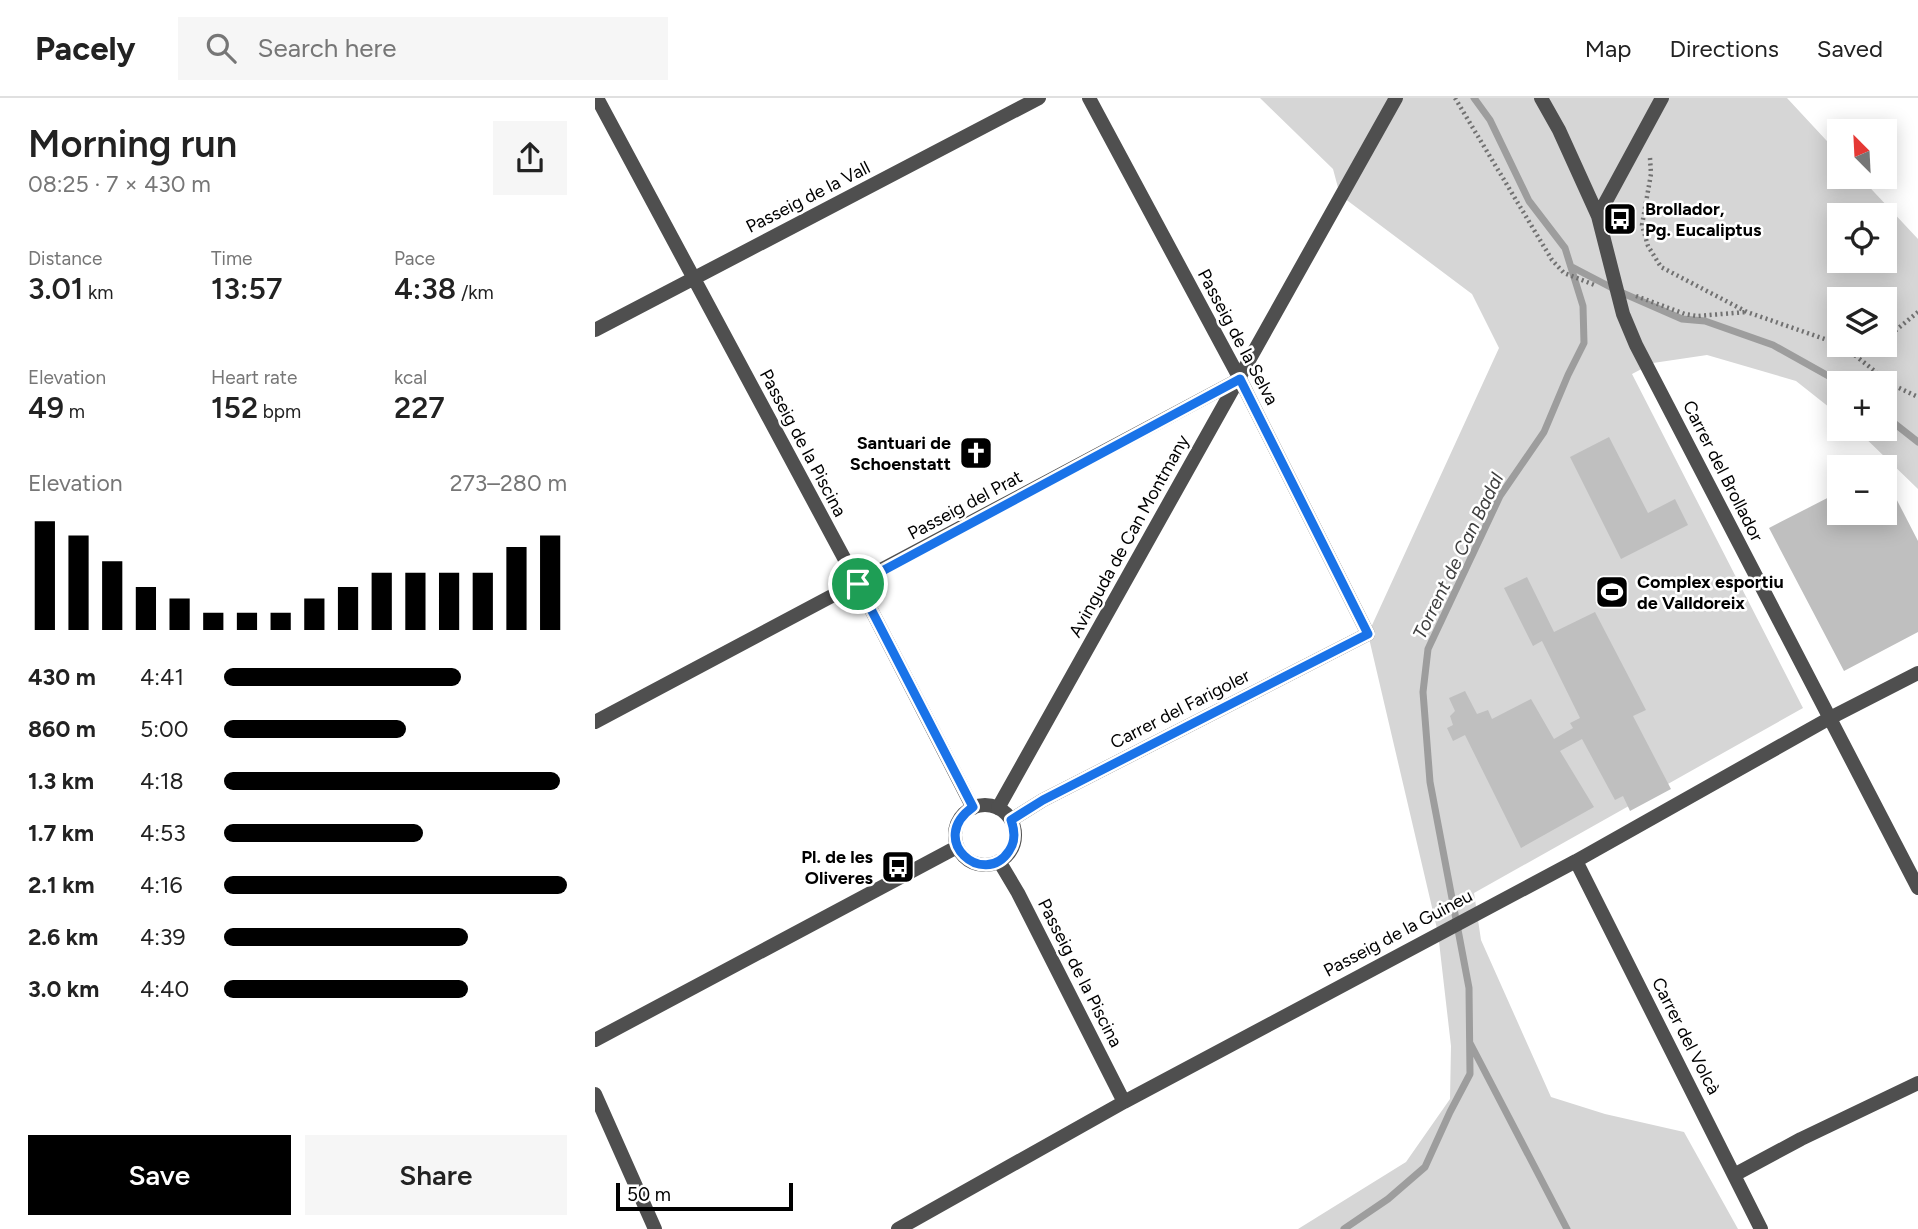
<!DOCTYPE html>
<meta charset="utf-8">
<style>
:root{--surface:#fff;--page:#f6f6f6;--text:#222;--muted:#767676;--line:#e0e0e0;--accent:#000}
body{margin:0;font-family:Figtree,sans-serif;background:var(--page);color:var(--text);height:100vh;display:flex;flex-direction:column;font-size:26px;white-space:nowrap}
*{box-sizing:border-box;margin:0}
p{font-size:23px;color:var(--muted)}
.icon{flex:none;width:38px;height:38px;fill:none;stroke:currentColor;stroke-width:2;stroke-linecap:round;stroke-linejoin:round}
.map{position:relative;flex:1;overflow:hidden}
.side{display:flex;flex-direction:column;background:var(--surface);width:595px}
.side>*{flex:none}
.needle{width:46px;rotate:336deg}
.controls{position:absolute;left:1232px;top:21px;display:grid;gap:14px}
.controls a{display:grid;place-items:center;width:70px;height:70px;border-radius:0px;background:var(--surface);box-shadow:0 4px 18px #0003;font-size:35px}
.scale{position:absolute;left:21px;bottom:18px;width:177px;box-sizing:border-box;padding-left:7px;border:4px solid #000;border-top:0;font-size:19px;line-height:24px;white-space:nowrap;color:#000;-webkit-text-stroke:5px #fff;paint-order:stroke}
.pin{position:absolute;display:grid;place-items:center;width:60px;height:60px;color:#fff;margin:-30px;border:4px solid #fff;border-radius:50%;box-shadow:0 2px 7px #0007}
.round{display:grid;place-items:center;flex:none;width:74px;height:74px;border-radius:0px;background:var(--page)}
.head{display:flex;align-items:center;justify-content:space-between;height:119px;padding:0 28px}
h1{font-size:38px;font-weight:600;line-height:52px}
.stats{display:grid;grid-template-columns:repeat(3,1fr);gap:10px;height:119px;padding:7px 28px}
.stats div{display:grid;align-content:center}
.stats b{font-size:30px;font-weight:600}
.stats small{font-size:19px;font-weight:400}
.stats p{font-size:19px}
.chart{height:196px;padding:14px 28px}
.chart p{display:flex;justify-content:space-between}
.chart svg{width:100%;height:126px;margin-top:7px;stroke:var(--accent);stroke-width:6}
.primary-button{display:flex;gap:14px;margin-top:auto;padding:14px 28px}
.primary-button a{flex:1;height:80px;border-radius:0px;background:var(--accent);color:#fff;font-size:28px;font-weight:600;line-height:80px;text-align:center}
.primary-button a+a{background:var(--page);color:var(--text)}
ul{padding:0 28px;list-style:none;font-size:23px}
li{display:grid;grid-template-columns:112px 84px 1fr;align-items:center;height:52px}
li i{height:18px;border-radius:9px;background:var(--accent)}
header{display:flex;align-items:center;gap:42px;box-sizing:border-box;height:98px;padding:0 35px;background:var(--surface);border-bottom:2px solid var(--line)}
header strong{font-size:33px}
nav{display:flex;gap:38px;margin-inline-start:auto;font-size:24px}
.search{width:490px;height:63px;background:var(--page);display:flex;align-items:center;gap:18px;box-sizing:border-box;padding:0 24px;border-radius:0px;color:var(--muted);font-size:26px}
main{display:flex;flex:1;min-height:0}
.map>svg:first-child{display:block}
</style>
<header>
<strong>Pacely</strong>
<div class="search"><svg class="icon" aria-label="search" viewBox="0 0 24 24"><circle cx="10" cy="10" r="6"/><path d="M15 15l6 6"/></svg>Search here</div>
<nav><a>Map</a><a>Directions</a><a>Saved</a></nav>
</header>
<main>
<section class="side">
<div class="head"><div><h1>Morning run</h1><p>08:25 · 7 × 430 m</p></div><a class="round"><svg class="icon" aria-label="share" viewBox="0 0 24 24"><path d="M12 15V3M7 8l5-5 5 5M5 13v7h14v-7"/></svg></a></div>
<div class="stats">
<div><p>Distance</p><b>3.01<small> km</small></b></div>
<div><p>Time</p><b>13:57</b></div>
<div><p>Pace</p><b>4:38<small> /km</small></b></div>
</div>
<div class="stats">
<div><p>Elevation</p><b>49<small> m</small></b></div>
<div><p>Heart rate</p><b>152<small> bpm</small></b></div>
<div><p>kcal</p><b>227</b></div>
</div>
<div class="chart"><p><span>Elevation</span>273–280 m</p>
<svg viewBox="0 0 160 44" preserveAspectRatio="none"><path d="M5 44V6M15 44V11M25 44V20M35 44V29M45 44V33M55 44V38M65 44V38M75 44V38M85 44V33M95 44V29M105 44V24M115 44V24M125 44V24M135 44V24M145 44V15M155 44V11"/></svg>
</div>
<ul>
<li><b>430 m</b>4:41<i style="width:69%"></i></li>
<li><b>860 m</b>5:00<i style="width:53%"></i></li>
<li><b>1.3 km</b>4:18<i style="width:98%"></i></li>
<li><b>1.7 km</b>4:53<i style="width:58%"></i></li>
<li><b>2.1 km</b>4:16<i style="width:100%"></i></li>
<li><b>2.6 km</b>4:39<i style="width:71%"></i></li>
<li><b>3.0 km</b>4:40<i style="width:71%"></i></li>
</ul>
<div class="primary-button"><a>Save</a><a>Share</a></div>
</section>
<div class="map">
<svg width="1323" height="1131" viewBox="0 0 1323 1131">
<rect width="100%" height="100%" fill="#fff"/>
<path fill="#d6d6d6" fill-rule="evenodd" d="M665,0h527l52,56v23h21l58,62v250l-62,-60h29v-46h-46v32l-43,-34 -89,-26 -54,8 -21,11 171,334 -329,185 7,47 70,157 54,17 79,18 54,97h-440l108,-67 44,-63 1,-53 -13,-113 -70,-299 131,-286 -27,-54 -132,-99 -7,-26zM1244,117h46v46h-46zM1244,201h46v46h-46z"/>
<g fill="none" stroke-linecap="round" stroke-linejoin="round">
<path stroke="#9d9d9d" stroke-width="7" d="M977,169l46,24 64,28 23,2 68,24 68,38
M1290,318l33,26
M875,945l97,186
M749,1131l44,-30 37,-32 25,-55 20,-38 -1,-86 -39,-206 -7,-90 5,-43 72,-153 44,-64 24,-57 16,-32 -1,-37 -18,-58 -36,-47 -39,-81 -16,-22"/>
</g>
<path fill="#bfbfbf" d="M1014,339l39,76 27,-14 13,26 -67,34 -51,-102z
M1290,379l33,64v91l-74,39 -75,-143 70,-36v21h46z
M932,479l27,55 41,-20 51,98 -13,6 38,73 -41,22 -7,-15 -8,4 -33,-61 -22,12 34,56 -73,41 -56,-113 -12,6 -6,-13 6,-3 -3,-9 5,-5 -6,-13 16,-7 12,23 11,-4 4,9 39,-20 23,40 19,-11 -3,-5 10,-5 -38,-77 -9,5 -29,-58z"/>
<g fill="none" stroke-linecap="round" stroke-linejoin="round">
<path stroke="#717171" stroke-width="4.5" stroke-dasharray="2 3.5" stroke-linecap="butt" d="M860,0l97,162 12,13 33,13
M1055,60l1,16 -9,51 6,21 13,21 86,45 92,32
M1041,198l49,18 12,2 50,-4
M1290,237l11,-5 22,-18
M1247,247l49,39 27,13"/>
<path stroke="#4f4f4f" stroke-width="14" d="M2,0l261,486 115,224
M946,0l18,32 39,86 25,98 13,31 282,543
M1003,118l64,-118
M0,232l444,-232
M0,624l645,-343
M360 737a30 30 0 1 1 60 0a30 30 0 1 1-60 0Z
M416,722l32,-20 325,-166 -128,-255 -151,-281
M404,763l19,32 106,209
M981,763l185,368
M0,942l362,-193
M0,996l60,135
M1139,1077l67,-36 117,-56
M303,1131l226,-127 452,-241 254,-143 88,-45"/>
<path stroke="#4f4f4f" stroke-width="14" d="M403,710l398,-710"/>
</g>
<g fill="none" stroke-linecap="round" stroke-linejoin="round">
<defs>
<path id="route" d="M645,281l128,255 -325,166 -32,20c4,11 5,21 -2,31 -25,38 -83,-11 -36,-44l-115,-223z"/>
</defs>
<use href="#route" stroke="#fff" stroke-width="14"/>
<use href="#route" stroke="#1a73e8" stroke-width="9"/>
</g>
<defs>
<symbol id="bus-square" viewBox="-11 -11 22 22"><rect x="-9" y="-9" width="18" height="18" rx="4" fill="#000" stroke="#fff"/><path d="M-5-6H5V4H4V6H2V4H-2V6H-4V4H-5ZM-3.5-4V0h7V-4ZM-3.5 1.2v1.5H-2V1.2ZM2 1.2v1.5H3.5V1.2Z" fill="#fff"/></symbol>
<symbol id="church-square" viewBox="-11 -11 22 22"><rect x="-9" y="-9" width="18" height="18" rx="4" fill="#000" stroke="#fff"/><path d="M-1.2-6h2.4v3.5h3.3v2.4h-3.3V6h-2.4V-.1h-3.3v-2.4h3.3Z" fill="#fff"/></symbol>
<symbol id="stadium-square" viewBox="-11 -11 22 22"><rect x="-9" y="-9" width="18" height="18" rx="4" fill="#000" stroke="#fff"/><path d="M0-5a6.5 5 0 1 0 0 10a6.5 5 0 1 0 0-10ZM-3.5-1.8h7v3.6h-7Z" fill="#fff"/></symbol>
</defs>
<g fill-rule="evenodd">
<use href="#bus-square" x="1006" y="102" width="38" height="38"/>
<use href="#church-square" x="362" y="336" width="38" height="38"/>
<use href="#stadium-square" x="998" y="475" width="38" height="38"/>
<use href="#bus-square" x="284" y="750" width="38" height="38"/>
</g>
<g text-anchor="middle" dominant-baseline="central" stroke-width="5" stroke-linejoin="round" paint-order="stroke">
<g font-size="18" fill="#000" stroke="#fff">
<text transform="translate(213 99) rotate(-27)">Passeig de la Vall</text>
<text transform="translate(643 239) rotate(62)">Passeig de la Selva</text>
<text transform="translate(208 345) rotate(62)">Passeig de la Piscina</text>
<text transform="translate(1128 373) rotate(63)">Carrer del Brollador</text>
<text transform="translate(370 407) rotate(-28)">Passeig del Prat</text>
<text transform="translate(534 438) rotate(-61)">Avinguda de Can Montmany</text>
<text transform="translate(585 611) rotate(-27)">Carrer del Farigoler</text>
<text transform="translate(803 835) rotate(-28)">Passeig de la Guineu</text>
<text transform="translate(485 875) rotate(63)">Passeig de la Piscina</text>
<text transform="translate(1091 938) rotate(63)">Carrer del Volcà</text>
</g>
<g font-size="18" font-weight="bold" fill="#000" stroke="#fff" text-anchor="start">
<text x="1050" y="111">Brollador,<tspan x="1050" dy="21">Pg. Eucaliptus</tspan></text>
<text x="356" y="345" text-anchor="end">Santuari de<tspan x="356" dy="21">Schoenstatt</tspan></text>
<text x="1042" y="484">Complex esportiu<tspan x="1042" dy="21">de Valldoreix</tspan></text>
<text x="278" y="759" text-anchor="end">Pl. de les<tspan x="278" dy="21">Oliveres</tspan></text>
</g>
<g font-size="19" font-style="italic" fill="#3e3e3e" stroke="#fff">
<text transform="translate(863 458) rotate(-64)">Torrent de Can Badal</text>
</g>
</g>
</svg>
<div class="controls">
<a><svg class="needle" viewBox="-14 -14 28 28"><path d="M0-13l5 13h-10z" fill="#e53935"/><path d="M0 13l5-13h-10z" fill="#767676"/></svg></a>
<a><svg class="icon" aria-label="locate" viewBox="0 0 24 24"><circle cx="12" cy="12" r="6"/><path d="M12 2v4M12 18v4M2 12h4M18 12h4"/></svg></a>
<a><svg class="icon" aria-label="layers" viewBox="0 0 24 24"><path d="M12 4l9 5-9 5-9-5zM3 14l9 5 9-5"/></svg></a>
<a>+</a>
<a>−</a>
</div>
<div class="scale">50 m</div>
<div class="pin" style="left:263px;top:486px;background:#1e9e55"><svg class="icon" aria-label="arrive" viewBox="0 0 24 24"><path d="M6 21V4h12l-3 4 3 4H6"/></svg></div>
</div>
</main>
